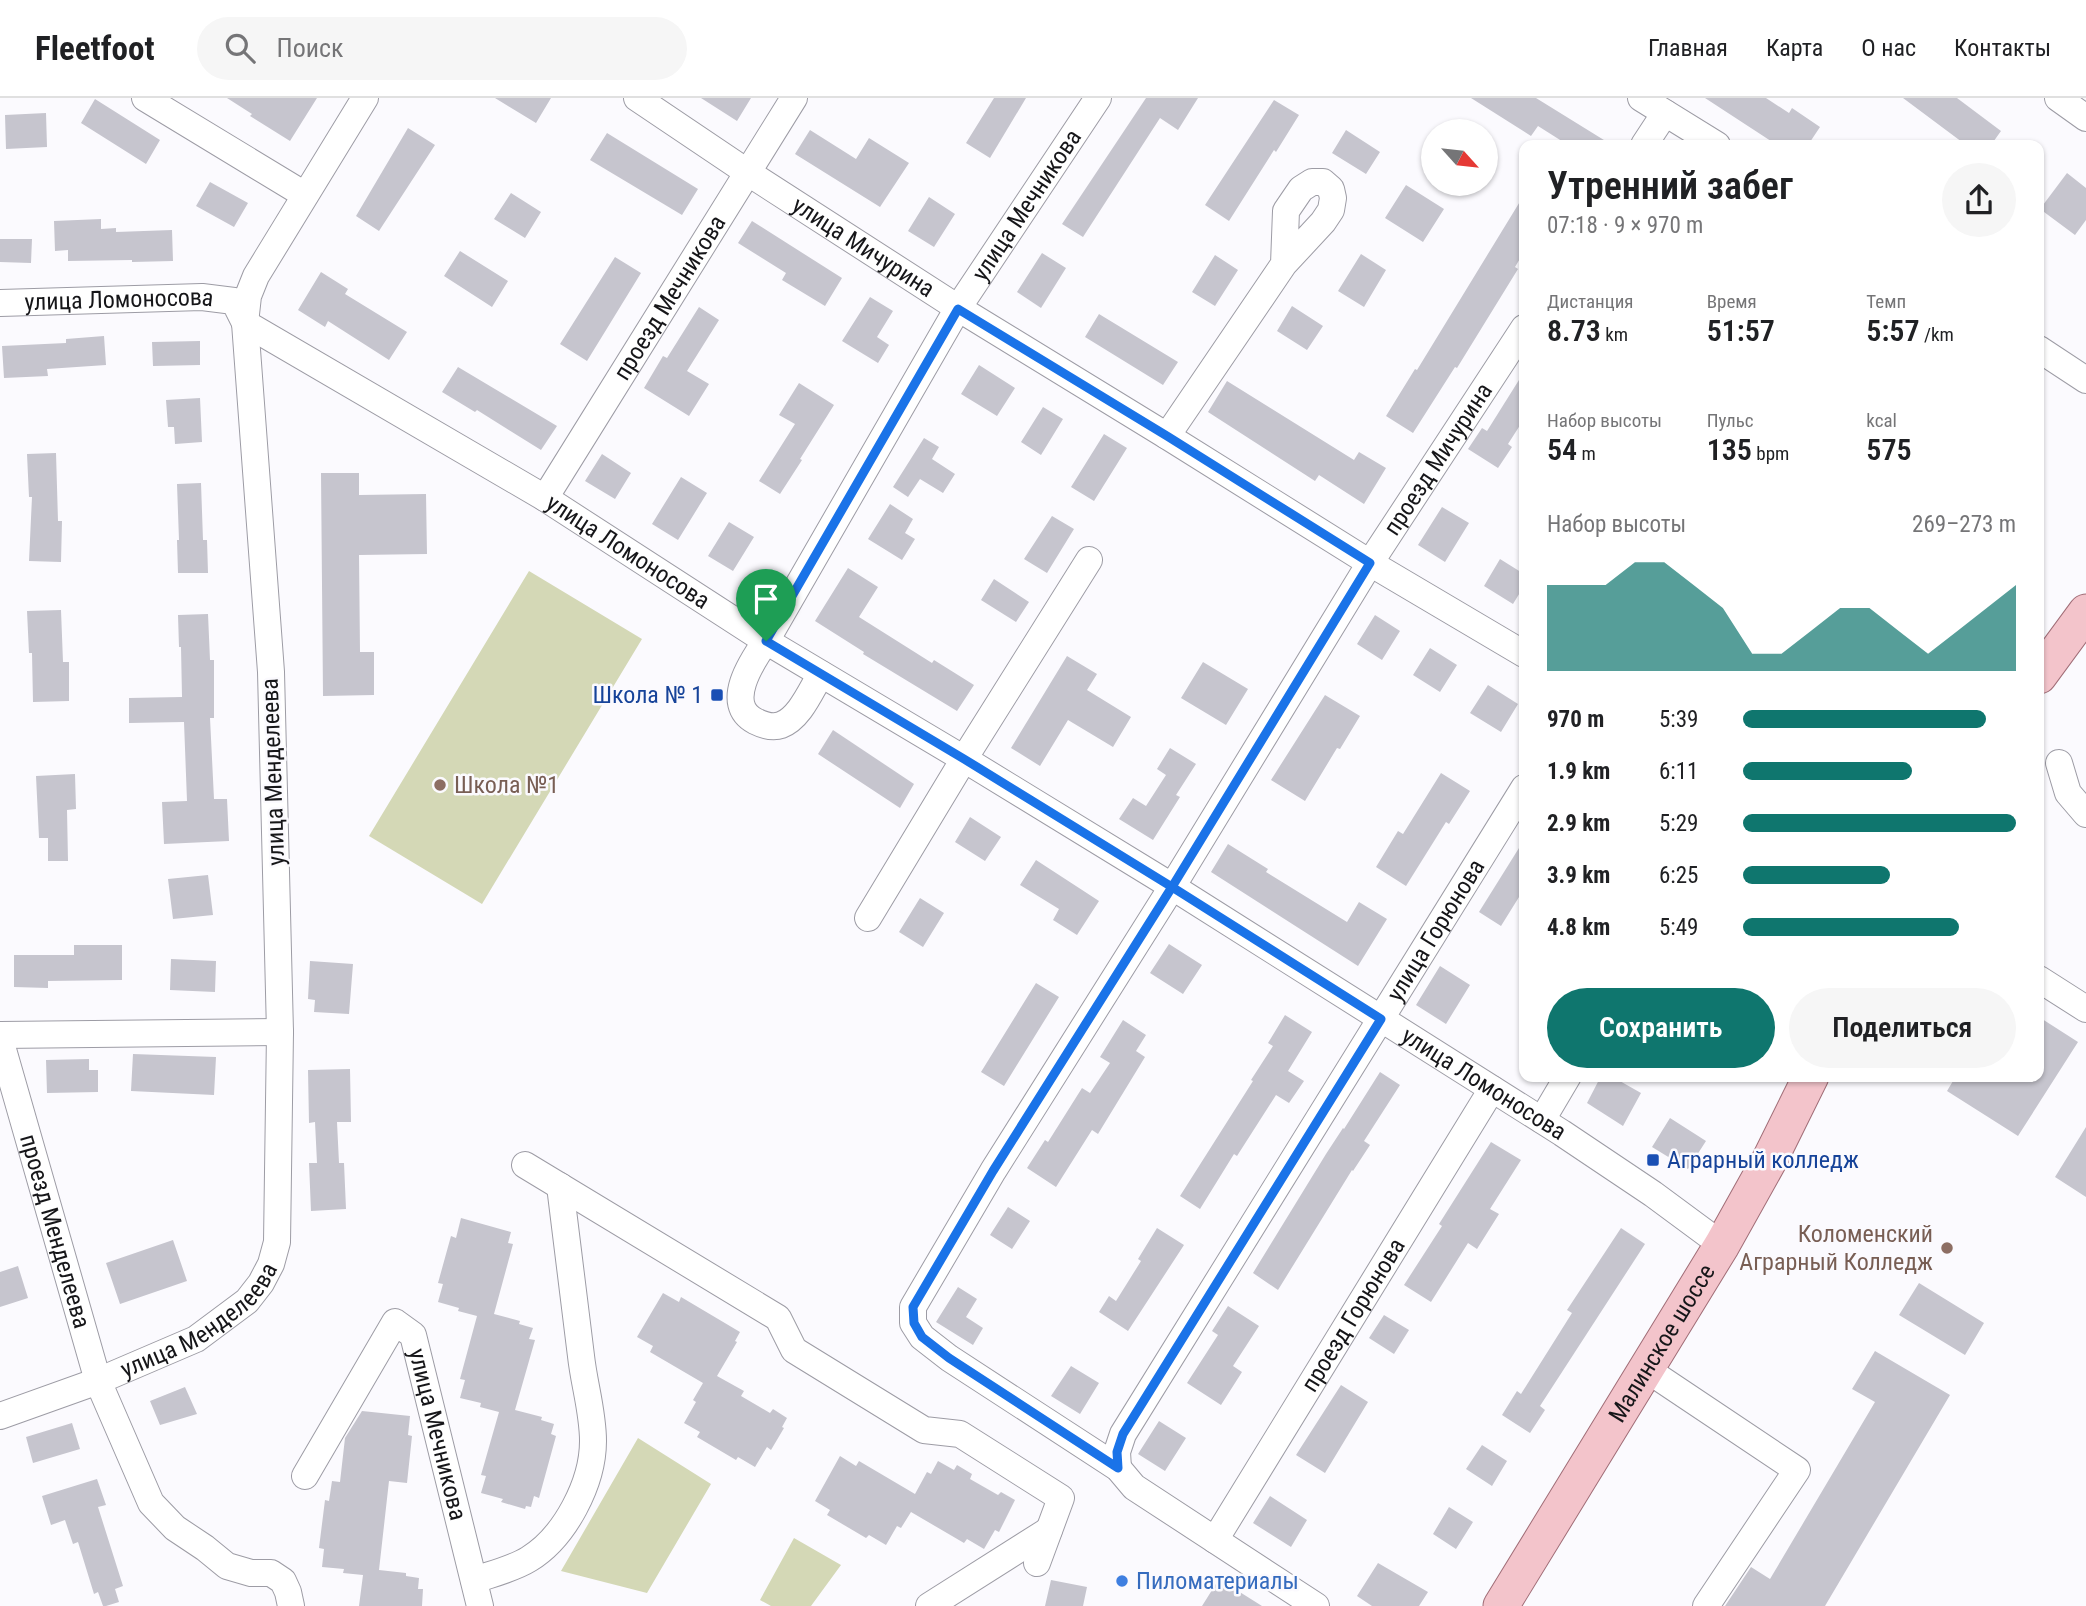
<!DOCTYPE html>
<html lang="ru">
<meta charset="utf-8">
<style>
:root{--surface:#fff;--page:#f6f6f6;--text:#202124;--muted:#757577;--line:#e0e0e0;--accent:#0f766e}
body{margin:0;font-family:"Roboto Condensed",sans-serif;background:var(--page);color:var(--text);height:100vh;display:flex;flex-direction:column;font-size:26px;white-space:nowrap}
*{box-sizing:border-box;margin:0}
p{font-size:23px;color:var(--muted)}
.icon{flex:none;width:38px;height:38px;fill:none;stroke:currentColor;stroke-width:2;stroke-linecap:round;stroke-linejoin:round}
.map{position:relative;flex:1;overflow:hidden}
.side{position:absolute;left:1519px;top:42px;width:525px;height:942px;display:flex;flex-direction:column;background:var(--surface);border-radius:14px;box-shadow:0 2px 5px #0004}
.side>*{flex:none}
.needle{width:46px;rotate:117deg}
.fabs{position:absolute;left:1421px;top:21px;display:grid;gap:14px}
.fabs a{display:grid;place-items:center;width:77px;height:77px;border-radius:50%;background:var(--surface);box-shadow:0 2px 5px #0004;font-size:35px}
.pin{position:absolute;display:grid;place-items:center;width:60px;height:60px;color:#fff;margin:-72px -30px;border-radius:50% 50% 50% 0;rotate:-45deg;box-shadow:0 0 7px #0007}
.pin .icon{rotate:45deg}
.round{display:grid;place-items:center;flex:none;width:74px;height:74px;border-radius:37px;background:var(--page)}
.headline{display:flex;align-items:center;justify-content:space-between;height:119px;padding:0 28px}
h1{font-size:38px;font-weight:600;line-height:52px}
.metrics{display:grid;grid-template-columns:repeat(3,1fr);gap:10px;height:119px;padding:7px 28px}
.metrics div{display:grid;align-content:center}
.metrics b{font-size:30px;font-weight:600}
.metrics small{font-size:19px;font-weight:400}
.metrics p{font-size:19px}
.chart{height:196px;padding:14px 28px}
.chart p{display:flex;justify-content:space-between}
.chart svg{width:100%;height:126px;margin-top:7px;fill:var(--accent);opacity:.7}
.primary-button{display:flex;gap:14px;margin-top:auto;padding:14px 28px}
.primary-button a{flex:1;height:80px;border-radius:42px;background:var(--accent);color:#fff;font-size:28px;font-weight:600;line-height:80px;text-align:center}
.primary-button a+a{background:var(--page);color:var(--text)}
ul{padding:0 28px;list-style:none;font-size:23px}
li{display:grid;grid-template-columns:112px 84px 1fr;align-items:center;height:52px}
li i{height:18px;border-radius:9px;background:var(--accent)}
header{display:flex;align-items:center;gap:42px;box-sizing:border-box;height:98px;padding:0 35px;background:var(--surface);border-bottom:2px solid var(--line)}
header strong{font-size:33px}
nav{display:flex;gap:38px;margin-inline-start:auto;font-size:24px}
.search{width:490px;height:63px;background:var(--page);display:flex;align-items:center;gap:18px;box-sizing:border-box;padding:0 24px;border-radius:38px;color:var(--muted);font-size:26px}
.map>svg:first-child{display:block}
</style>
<header>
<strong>Fleetfoot</strong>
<div class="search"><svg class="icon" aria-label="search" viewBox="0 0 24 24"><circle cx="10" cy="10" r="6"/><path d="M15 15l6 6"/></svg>Поиск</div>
<nav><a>Главная</a><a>Карта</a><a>О нас</a><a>Контакты</a></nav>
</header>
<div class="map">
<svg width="2086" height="1508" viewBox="0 0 2086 1508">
<rect width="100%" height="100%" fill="#fbfafe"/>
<path fill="#d4d8b6" d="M529,473l113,68 -160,265 -113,-68z
M638,1340l73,46 -64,109 -86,-22z
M794,1440l47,27 -30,41h-40l-11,-6z"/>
<path fill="#c6c5ce" d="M227,0h90l-27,43 -40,-25 2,-2z
M495,0h56l-15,25z
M701,0h50l-14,23z
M994,0h32l-36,60 -24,-15z
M1146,0h52l-20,32 -18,-12 -77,119 -21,-13z
M1471,0h65l76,47h-44l-30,-19 -7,10z
M1705,0h61l23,15 3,-5 28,19 -12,18h-31z
M1903,0h54l44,33 -10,14h-25z
M95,1l65,41 -14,24 -65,-41z
M1274,2l25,15 -23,37 -2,-2 -45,71 -24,-16z
M46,15l1,34 -41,2 -1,-34z
M408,30l27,17 -56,86 -23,-15z
M810,32l46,29 13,-21 40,25 -29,44 -85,-53z
M1346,32l34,22 -14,22 -34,-21z
M607,35l91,56 -16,26 -92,-55z
M2067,75l19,15v32l-11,15 -35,-26z
M210,84l38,21 -14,24 -38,-21z
M1406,87l38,24 -21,33 -38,-24z
M511,95l30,19 -16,26 -31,-19z
M1524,97v57l-9,15 3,2 -61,99 -2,-1 -42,66 -27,-17 29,-47 2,1z
M929,99l26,17 -21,33 -26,-16z
M101,121v10l15,-1v4l56,-2 1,31 -41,1v-2l-64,1v-11l-13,1 -1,-30z
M752,123l90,57 -17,28 -43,-26 4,-7 -48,-30z
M0,141h32l-1,24 -31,-1z
M460,153l48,30 -16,26 -48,-31z
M1042,155l24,15 -25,40 -24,-16z
M1361,156l25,16 -22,37 -26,-16z
M1215,157l23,15 -23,36 -23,-14z
M615,159l26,16 -54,88 -27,-17z
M321,174l27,17 -3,5 62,38 -18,28 -61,-39 -3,6 -27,-17z
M870,199l23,14 -16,26 12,8 -11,18 -36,-22z
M1292,208l31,20 -16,24 -30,-19z
M699,209l20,13 -32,51 22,13 -20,32 -45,-28 19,-32 4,2z
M1099,216l79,48 -15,23 -78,-48z
M104,238l2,29 -59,4 1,7 -44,2 -2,-32 64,-3v-4z
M200,243v24l-47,1 -1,-24z
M979,267l36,23 -18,28 -36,-22z
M458,269l99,59 -16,24 -64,-40 -2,2 -33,-20z
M1524,274v47l-16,25 4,3 -14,21 -30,-19 14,-21 5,3z
M1227,283l127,79 5,-8 27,16 -22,36 -45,-29 -4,6 -107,-69z
M799,285l35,22 -34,54 2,1 -22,34 -21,-13 36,-57 -16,-9z
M200,300l2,44 -27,2 -1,-17h-6l-2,-27z
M1043,309l20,12 -22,36 -20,-13z
M1104,336l23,14 -33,53 -23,-14z
M924,340l15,9 -7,12 23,15 -12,19 -23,-14 -12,18 -15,-10z
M56,355l2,68h4l-1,41 -32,-1 3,-64h-3l-2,-43z
M602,356l29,19 -16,26 -30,-18z
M321,375h38v22l67,-1 1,60 -68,1 1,97h14v43l-51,1z
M681,379l26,16 -29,47 -26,-16z
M201,385l2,57h4l1,33h-30l-1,-33h2l-2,-56z
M890,406l23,15 -8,14 10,6 -13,21 -34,-21z
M1442,409l27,16 -24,39 -27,-17z
M1052,418l22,13 -27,44 -23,-14z
M729,424l25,15 -21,34 -25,-15z
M1500,461l24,15v12l-11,18 -29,-18z
M848,470l30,19 -19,30 73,46 2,-3 40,25 -17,26 -94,-57 1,-2 -49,-31z
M994,481l35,23 -13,20 -35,-22z
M61,512l2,52h6v39l-36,1 -1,-49h-3l-2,-42z
M208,516l2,46h4v58h-4l4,81h13l2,42 -65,3 -2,-42 25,-1 -3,-79 -55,1v-25l53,-1 -1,-50h-2l-1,-32z
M1375,517l25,16 -18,29 -25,-16z
M1430,550l27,17 -17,27 -27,-17z
M1067,558l30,18 -10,16 44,27 -18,30 -45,-27 -28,46 -29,-18z
M1203,564l45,27 -22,36 -45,-27z
M1488,587l30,19 -17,28 -31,-19z
M1325,597l35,21 -20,33 -3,-1 -32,53 -34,-21z
M833,632l81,54 -14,24 -82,-54z
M1170,650l26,16 -20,31 4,2 -27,43 -34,-21 14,-21 13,8 20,-31 -9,-6z
M1441,675l29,18 -21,33 -3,-2 -40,64 -30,-19 22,-36 5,3z
M75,676l1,35 -9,1 1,51h-20v-23h-9l-3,-62z
M970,719l31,20 -16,24 -30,-19z
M1524,742v49l-23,37 -22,-14z
M1228,746l40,25 -2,3 81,50 12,-20 28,17 -29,47 -147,-94z
M1036,762l63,41 -22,34 -24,-15 6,-11 -39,-24z
M208,777l5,40 -40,4 -5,-40z
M920,800l24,15 -21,34 -24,-15z
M1169,846l33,21 -19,29 -33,-21z
M74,847h48v35l-74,1v7l-34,-1v-32h60z
M171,861l45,2 -1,31 -45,-2z
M310,863l43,3 -4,50 -35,-2 1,-12 -7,-1z
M1440,868l30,19 -24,39 -30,-19z
M1036,885l23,14 -55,89 -23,-14z
M1285,917l27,17 -24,39 16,10 -15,22 -13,-8 -39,61 -3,-2 -34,55 -20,-13 73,-115 -2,-1 22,-34 -5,-3z
M2039,919l39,25 -60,94 -71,-45 9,-15h83z
M1123,922l23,15 -10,16 9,6 -47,77 -6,-4 -36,57 -29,-19 18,-28 3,2 34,-54 8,5 20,-30 -10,-6z
M133,956l83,3 -2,38 -83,-4z
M89,961v11h9v22l-51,1 -1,-33z
M350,971l1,53h-14l2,41h5l2,46 -35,2 -2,-48h8l-2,-41 -6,1 -1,-53z
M1380,974l20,13 -36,56 6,4 -17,26 -1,-1 -74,120 -25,-17 73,-119 17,-26 1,1z
M1601,978h10l30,17 -18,33 -36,-23z
M1670,1020l36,23 -18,28 -36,-22z
M2086,1029v70l-31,-20z
M1491,1044l30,18 -31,49 9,5 -22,35 -9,-6 -37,59 -27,-17 38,-59 -3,-2z
M1008,1109l22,14 -18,28 -22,-14z
M461,1120l50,14 -3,11 5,1 -19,70 26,7 -1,3 14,4 -4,11 6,1 -20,70 27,7 -1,3 13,4 -3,10 5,2 -17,62 -5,-2 -3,11 -5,-1 -1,3 -24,-7 2,-3 -22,-6 5,-17 -5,-1 18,-63 -19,-5 1,-4 -21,-5 5,-18 -5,-1 17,-63 -19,-5 1,-3 -21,-6 5,-18 -5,-1 13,-47 5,2z
M1157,1130l27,17 -56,86 -29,-19 10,-16 7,5 25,-40 -3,-2z
M1621,1130l24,16 -105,162 5,4 -15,23 -28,-18 15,-24 4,3 51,-81 -5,-3z
M173,1142l14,41 -67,23 -14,-41z
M18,1168l10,32 -28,9v-35z
M1919,1185l65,40 -19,32 -66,-40z
M958,1189l19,12 -11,18 17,11 -10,17 -37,-23z
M663,1195l16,9 2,-5 59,35 -5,9 2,1 -20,34 27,15 -3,5 29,17 3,-4 14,9 -5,9 2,1 -13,22 -4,-3 -12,20 -17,-10 -2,3 -39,-23 3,-5 -16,-9 12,-21 -3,-2 10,-17 -53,-31 3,-6 -16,-9z
M1228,1208l31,20 -26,40 9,6 -21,33 -34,-22 31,-48 -6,-4z
M1384,1217l25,15 -15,24 -25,-16z
M1875,1253l75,44 -125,211h-100l26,-39 19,12 105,-177 -23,-13z
M1071,1268l28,17 -19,31 -29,-18z
M1341,1287l27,17 -43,71 -29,-18z
M185,1289l12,27 -37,11 -10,-24z
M362,1313l48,5 -2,19 4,1 -5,47 -18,-2 -10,89 27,3v3l13,2 -1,11h5l-1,17h-63l4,-31 -20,-2 1,-4 -22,-2 2,-18 -5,-1 6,-48 4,1 3,-20 8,1 5,-44z
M1159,1323l27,17 -21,33 -27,-17z
M72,1325l8,26 -47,14 -7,-26z
M1482,1347l25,16 -15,25 -26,-17z
M840,1358l16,10 3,-5 56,33 12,-22 4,2 7,-13 16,9 3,-5 15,9 -2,5 28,16 3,-3 14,8 -16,32 -4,-2 -11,19 -17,-10 -3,4 -53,-31 -10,16 -4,-2 -11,19 -17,-10 -3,3 -39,-23 3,-5 -15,-9z
M97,1381l9,26 -8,2 25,79 -8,3 4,13 -13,4h-3l-5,-14 -4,2 -16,-52 -5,2 -8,-24 -14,5 -9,-29z
M1270,1398l37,24 -16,27 -38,-24z
M1449,1409l24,15 -17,27 -23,-15z
M1378,1465l50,29 -9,14h-47l-15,-10z
M1219,1481l43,27h-60z
M1051,1482l36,7 -4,19h-38z"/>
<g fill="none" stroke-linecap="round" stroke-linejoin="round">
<defs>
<g id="minor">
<path d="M145,0l160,97"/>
<path id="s1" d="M637,0l110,74 211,136 209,128 203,127 154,91"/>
<path d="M1641,0l76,47"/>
<path d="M2058,0l28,20"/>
<path d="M1644,47l21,-32"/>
<path id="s2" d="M0,205l202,-6 32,4 11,22 300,175 221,143 198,118 196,120 402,254 91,61 69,51"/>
<path d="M2039,251l47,31"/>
<path d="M1167,338l117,-172 39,-42 8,-12 2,-12 -2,-9 -8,-7h-11l-11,7 -15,22 -2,53"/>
<path id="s3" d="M545,400l249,-400"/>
<path id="s4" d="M821,576c-10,16 -21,44 -40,51 -8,3 -18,0 -26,-4 -32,-17 -3,-60 11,-80l192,-333 140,-210"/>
<path d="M2059,665l9,30 18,21"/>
<path d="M868,820l96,-159 125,-199"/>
<path d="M2039,881l47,30"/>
<path d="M0,937l280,-3"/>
<path id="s5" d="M0,941l98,342 53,122 24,25 30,20 22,18 24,7h20l12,8 5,11 3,14"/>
<path d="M1542,1022l26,-44"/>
<path d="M525,1067l253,153 16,32 130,80 36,4 101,64 -24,65"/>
<path d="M1646,1271l151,101 -91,136"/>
<path id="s6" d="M0,1318l98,-35 98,-42 51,-38 14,-18 10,-19 6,-22 3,-210 -9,-360 -26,-349 3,-27 8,-20 109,-178"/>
<path id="s7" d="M1118,1370l-1,-16 6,-18 401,-646"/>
<path id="s8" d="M305,1378l90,-154 18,13 67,271"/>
<path id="s9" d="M1215,1442l277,-451"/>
<path d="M474,1482c18,-6 39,-11 55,-21 36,-22 64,-76 64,-118 0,-29 -9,-57 -12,-85 -7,-57 -14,-113 -21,-170"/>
<path d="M929,1508l120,-76"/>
<path id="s10" d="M1316,1508l-182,-119 -16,-19 -169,-110 -27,-21 -9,-14v-16l80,-136 179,-284 198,-324 154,-235"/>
</g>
<g id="major">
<path d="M2039,578l47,-64"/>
<path id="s11" d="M1501,1508l221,-361 48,-86 41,-83"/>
</g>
</defs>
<use href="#minor" stroke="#9d9ca5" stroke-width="28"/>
<use href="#major" stroke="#a06d77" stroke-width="37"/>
<use href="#minor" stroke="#fff" stroke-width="26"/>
<use href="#major" stroke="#f3c4cb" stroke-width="35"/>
</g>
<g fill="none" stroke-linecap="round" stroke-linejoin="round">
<defs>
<path id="route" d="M766,543l198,118 208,128 -179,284 -80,136 1,16 8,14 27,21 169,110 -1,-16 6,-18 258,-415 -209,-132 198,-324 -203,-127 -209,-127 -192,332"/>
</defs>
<use href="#route" stroke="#fff" stroke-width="14"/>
<use href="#route" stroke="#1a73e8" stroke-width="9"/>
</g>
<g fill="#1a4fb4" stroke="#fbfafe" stroke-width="2.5">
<rect x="710" y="590" width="14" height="14" rx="3.5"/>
<rect x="1646" y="1055" width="14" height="14" rx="3.5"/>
</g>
<g fill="#8d6e63" stroke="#fbfafe" stroke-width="2.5">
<circle cx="440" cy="687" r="7"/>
<circle cx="1947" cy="1150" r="7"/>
</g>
<circle fill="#3f7fe0" stroke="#fbfafe" stroke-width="2.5" cx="1122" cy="1483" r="7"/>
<g text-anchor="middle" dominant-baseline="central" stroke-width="5" stroke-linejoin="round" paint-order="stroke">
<g font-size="24" fill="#161619" stroke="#fbfafe">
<text stroke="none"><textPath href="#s4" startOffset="693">улица Мечникова</textPath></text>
<text stroke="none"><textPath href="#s1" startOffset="271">улица Мичурина</textPath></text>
<text stroke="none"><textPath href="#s3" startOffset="236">проезд Мечникова</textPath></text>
<text stroke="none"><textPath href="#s2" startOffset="119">улица Ломоносова</textPath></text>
<text stroke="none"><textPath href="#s10" startOffset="1508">проезд Мичурина</textPath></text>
<text stroke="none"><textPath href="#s2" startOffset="705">улица Ломоносова</textPath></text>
<text transform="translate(273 674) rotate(-92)">улица Менделеева</text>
<text stroke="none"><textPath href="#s7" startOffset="628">улица Горюнова</textPath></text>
<text stroke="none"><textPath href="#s2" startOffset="1713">улица Ломоносова</textPath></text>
<text stroke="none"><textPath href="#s5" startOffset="200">проезд Менделеева</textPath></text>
<text stroke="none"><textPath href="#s9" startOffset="264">проезд Горюнова</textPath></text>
<text stroke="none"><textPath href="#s6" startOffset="224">улица Менделеева</textPath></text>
<text stroke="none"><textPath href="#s11" startOffset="308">Малинское шоссе</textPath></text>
<text stroke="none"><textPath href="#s8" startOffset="303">улица Мечникова</textPath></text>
</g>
<g font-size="24" fill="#164399" stroke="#fbfafe" text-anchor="end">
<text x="703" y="597">Школа № 1</text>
<text x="1667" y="1062" text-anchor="start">Аграрный колледж</text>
</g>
<g font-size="24" fill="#785e54" stroke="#fbfafe" text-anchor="start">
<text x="454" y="687">Школа №1</text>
<text x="1933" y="1136" text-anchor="end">Коломенский<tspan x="1933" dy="28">Аграрный Колледж</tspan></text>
</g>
<g font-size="24" fill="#366cbe" stroke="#fbfafe" text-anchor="start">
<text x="1136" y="1483">Пиломатериалы</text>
</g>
</g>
</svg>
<div class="fabs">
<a><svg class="needle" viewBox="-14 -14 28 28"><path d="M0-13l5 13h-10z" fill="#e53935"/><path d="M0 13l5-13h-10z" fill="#757577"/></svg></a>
</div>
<div class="pin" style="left:766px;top:543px;background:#1e9e55"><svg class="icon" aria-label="arrive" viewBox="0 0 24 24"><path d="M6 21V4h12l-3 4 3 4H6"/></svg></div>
<section class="side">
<div class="headline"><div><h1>Утренний забег</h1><p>07:18 · 9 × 970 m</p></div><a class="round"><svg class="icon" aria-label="share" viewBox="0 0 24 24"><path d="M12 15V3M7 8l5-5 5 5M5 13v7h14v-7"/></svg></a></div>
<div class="metrics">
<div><p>Дистанция</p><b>8.73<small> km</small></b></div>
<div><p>Время</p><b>51:57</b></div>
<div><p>Темп</p><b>5:57<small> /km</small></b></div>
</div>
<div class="metrics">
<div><p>Набор высоты</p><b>54<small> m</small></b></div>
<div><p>Пульс</p><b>135<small> bpm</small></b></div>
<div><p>kcal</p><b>575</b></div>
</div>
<div class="chart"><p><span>Набор высоты</span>269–273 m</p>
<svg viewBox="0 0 160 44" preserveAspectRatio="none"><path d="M0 44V14L10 14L20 14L30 6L40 6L50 14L60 22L70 38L80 38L90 30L100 22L110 22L120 30L130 38L140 30L150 22L160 14V44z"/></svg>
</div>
<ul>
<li><b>970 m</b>5:39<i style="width:89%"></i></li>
<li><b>1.9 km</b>6:11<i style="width:62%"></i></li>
<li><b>2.9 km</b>5:29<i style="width:100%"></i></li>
<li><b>3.9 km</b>6:25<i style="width:54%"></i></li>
<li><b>4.8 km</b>5:49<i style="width:79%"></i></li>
</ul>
<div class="primary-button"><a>Сохранить</a><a>Поделиться</a></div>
</section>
</div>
